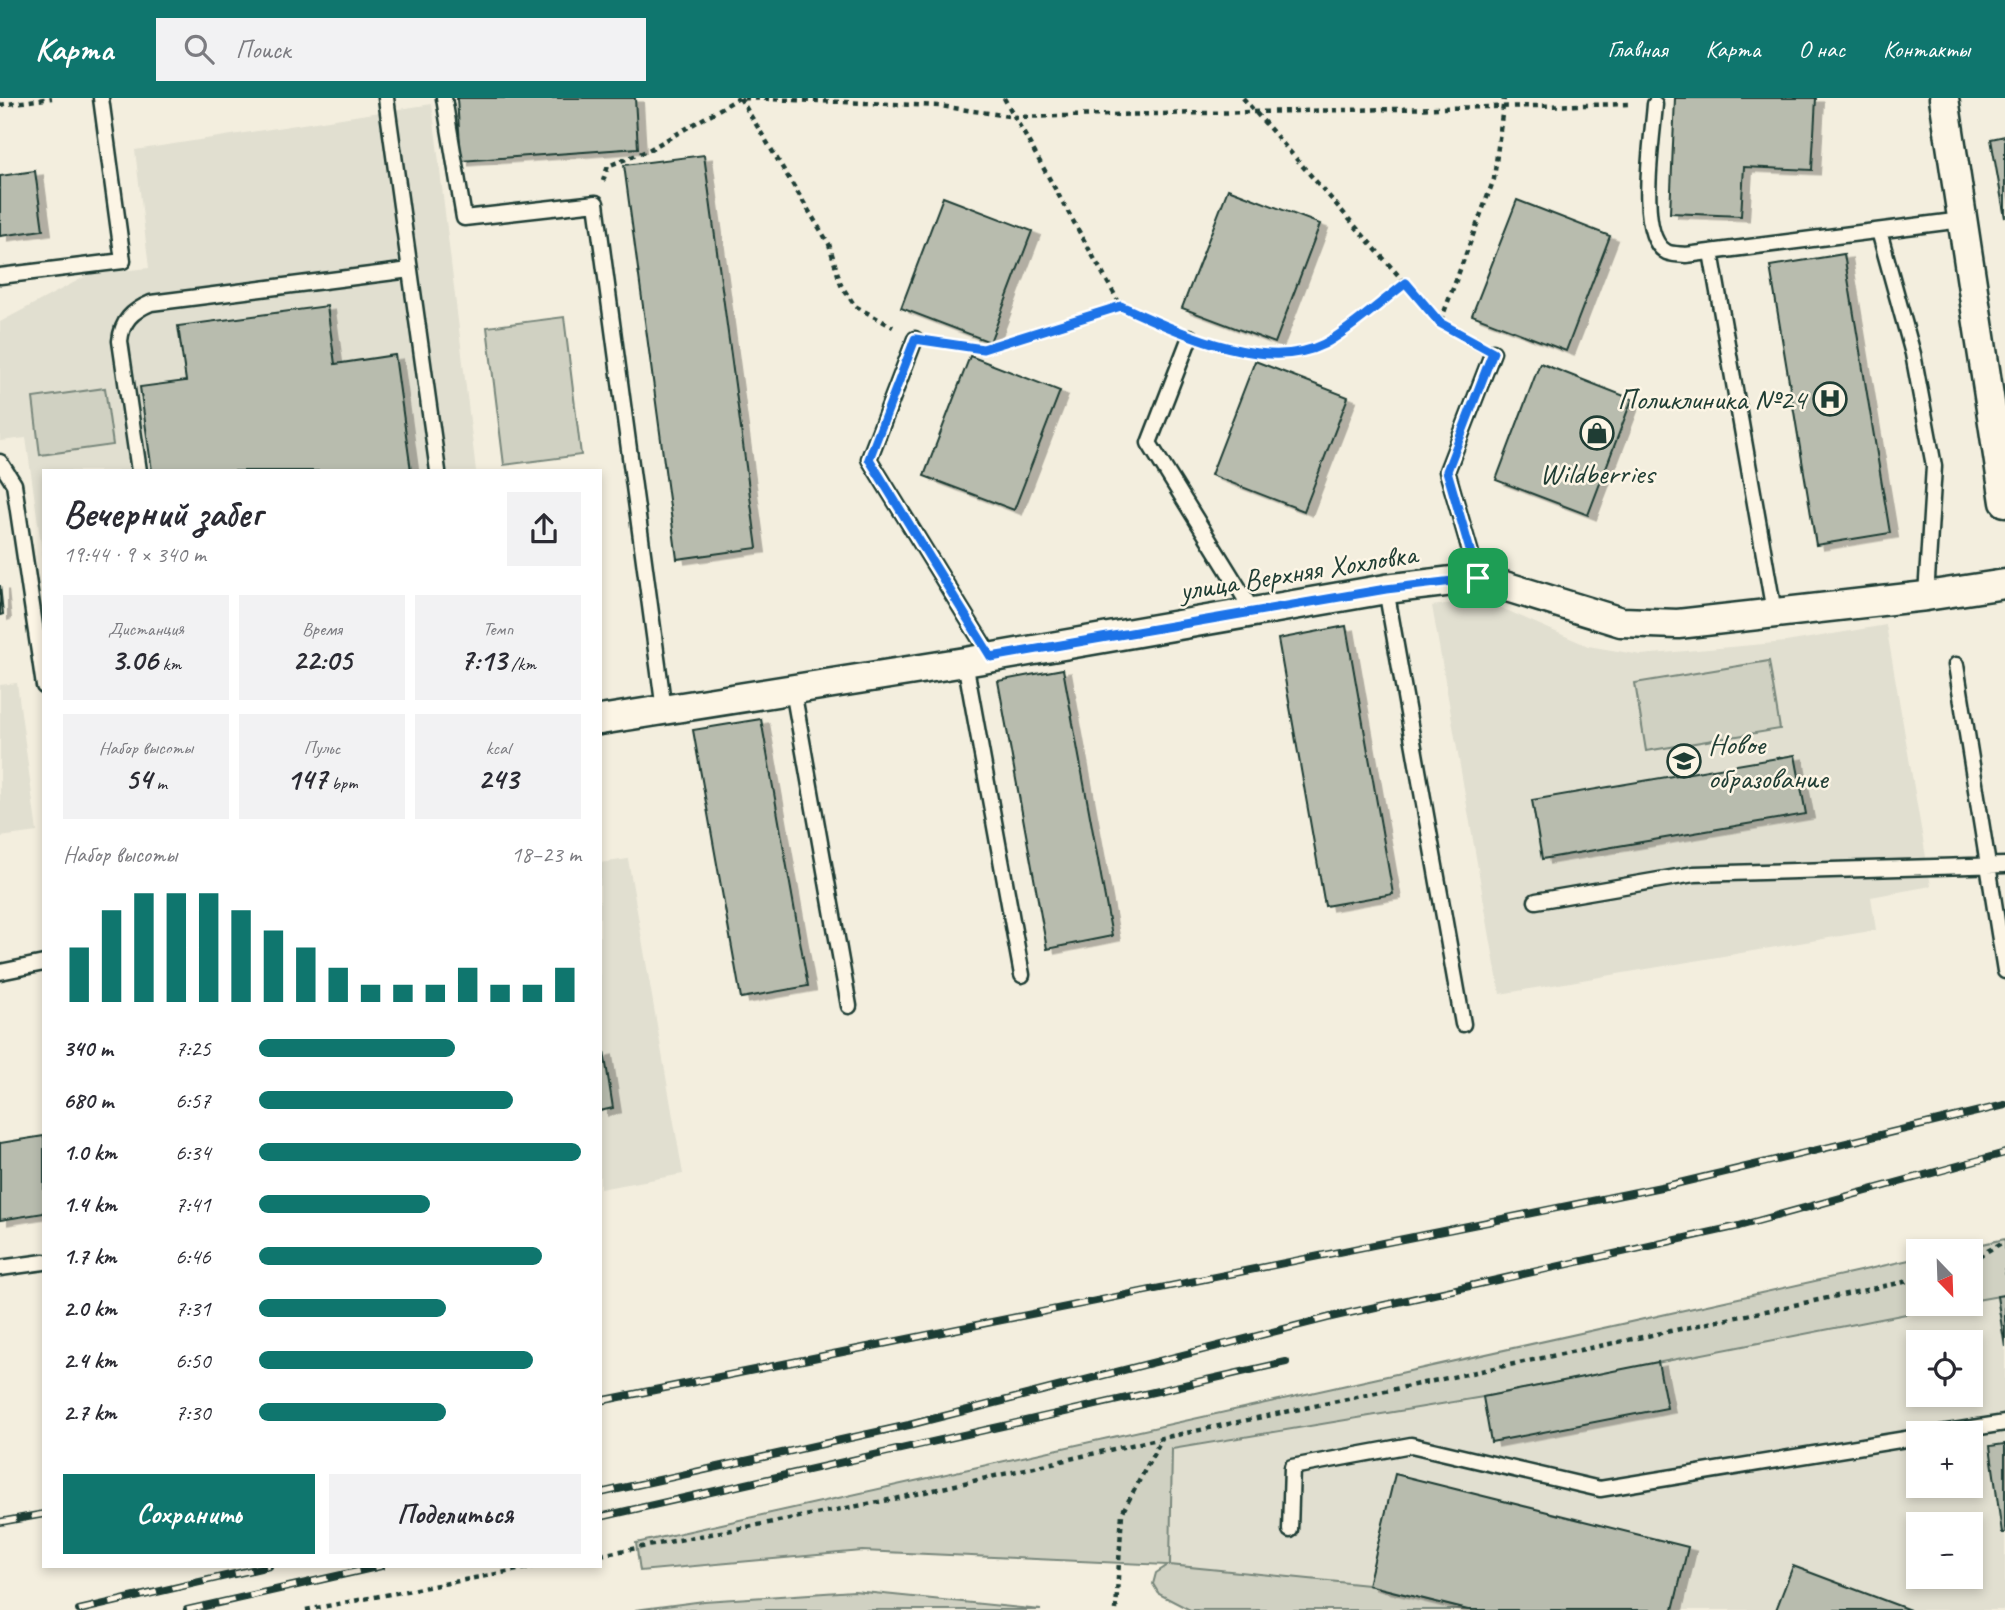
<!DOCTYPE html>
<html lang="ru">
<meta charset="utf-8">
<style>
:root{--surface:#fff;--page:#f2f2f3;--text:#2b2b33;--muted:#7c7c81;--accent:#0f766e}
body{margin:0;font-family:Caveat,sans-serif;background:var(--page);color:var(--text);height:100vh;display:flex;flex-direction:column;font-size:26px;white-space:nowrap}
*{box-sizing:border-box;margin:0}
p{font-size:23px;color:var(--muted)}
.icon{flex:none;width:38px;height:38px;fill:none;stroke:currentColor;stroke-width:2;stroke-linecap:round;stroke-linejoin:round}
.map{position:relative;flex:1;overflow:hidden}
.side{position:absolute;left:42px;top:371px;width:560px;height:1099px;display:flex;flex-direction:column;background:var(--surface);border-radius:0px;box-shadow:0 4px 10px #0003}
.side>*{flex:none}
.needle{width:46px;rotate:157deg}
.tools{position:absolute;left:1906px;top:1141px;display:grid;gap:14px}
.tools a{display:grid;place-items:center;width:77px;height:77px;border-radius:0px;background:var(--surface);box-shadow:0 4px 10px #0003;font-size:35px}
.pin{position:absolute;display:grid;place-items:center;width:60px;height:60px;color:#fff;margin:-30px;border-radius:14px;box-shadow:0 4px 10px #0006}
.round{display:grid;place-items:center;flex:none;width:74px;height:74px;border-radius:0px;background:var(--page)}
.summary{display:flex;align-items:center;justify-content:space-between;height:119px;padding:0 21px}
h1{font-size:38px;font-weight:800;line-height:52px}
.figures{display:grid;grid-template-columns:repeat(3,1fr);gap:10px;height:119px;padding:7px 21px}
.figures div{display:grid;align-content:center;border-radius:0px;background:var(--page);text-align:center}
.figures b{font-size:30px;font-weight:800}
.figures small{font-size:19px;font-weight:400}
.figures p{font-size:19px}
.chart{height:196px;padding:14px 21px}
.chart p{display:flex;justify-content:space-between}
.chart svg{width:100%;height:126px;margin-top:7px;stroke:var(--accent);stroke-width:6}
.primary-button{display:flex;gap:14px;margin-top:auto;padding:14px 21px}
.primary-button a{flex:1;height:80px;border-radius:0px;background:var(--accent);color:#fff;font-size:28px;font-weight:800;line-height:80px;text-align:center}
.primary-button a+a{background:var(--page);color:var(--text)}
ul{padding:0 21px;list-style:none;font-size:23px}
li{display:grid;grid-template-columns:112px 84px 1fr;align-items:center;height:52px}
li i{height:18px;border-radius:9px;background:var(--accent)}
header{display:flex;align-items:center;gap:42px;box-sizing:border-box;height:98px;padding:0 35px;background:var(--accent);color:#fff}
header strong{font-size:33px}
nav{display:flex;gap:38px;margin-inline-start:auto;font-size:24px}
.search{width:490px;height:63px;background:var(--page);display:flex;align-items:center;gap:18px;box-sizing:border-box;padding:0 24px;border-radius:0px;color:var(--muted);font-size:26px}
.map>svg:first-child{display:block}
</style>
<header>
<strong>Карта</strong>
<div class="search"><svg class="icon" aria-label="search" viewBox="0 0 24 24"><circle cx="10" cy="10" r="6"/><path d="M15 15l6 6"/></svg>Поиск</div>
<nav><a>Главная</a><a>Карта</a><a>О нас</a><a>Контакты</a></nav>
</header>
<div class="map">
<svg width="2005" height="1512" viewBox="0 0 2005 1512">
<defs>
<filter id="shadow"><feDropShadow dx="8" dy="4.5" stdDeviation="0" flood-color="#0004"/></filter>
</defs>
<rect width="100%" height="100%" fill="#f3eede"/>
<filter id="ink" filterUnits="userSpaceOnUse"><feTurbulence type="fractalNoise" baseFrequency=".0143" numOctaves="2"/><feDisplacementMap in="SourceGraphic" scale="14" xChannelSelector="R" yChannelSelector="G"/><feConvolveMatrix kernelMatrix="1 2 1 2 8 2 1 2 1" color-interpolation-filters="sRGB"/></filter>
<g filter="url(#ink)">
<path fill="#e1dfd0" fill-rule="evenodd" d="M432,6l44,367h-432v95l-18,-128 -26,3v-119l90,-48 59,-6 -14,-118z
M1467,503l23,2 98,43 53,9 145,-13 100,-17 45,261 -60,11 5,33 -376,64 -68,-388z
M17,585l20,149 -37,5v-152z
M628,761l55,315 -83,15v-326z
M2005,1197v315h-537l-100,-25 -199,-20 3,-117 311,-51zM1918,1244h52v53h-52zM1918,1335h52v53h-52zM1918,1426h52v53h-52z"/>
<path fill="#d0d1c2" stroke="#78877b" stroke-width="2" d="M564,219l17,138 -77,10 -17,-138z
M105,290l8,57 -73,10 -7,-57z
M1769,563l11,68 -134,22 -11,-68z
M2005,1141v56l-34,6 -1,-50h-20z
M1918,1160v46h39l-474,93 -311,52 -2,116 198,20 100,25h-278l-31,-16 -6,-10 3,-11 12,-8 -306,-14 -222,20 -4,-28z
M854,1493l187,19h-406l69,-9z"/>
<path fill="#b8bcae" stroke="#1f3d34" stroke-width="2" filter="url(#shadow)" d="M457,0h178l3,50 -177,13z
M1675,0h141l-4,72 -68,-3 -3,49 -71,-3z
M2005,38v82l-14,-79z
M704,57l53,393 -80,11 -53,-394z
M35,73l8,59 -43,6v-60z
M1228,91l92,35 -45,119 -93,-35z
M943,99l89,34 -42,111 -89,-34z
M1517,102l93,36 -44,115 -94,-36z
M1844,156l46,279 -74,12 -46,-279z
M327,208l8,58 60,-9 16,116h-259l-12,-84 46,-6 -8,-55z
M970,258l90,35 -46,119 -90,-34z
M1255,263l93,36 -44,114 -93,-36z
M1540,265l92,36 -44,116 -92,-35z
M0,487l3,29 -3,1z
M1346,528l47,268 -68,12 -47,-267z
M1063,571l49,267 -65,13 -49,-268z
M761,621l47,267 -67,12 -48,-268z
M1795,657l11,59 -264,45 -10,-59z
M604,953l9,57 -13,3v-59z
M44,1038v77l-44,7v-77z
M2005,1197v52l-8,-51z
M1658,1264l9,46 -176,34 -8,-45z
M2005,1346v89h-3l-12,-87z
M1395,1376l293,73 -15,63h-205l-100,-25z
M1793,1468l117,44h-134z"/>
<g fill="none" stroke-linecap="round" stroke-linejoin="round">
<defs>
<path id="lane" d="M386,0l52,373
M444,0l20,120 132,-15 68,507
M1655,6c-2,32 -19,129 10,147 5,4 15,3 21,4l276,-35
M1879,133l34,123 21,112 -8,130
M1711,154l63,360
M0,178l123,-15 -22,-163
M1190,239l-41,106 105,170
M915,241l-46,120 122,198
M0,364l14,22 30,202
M139,373l-19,-130c2,-20 12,-30 31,-38l259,-33
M1478,480l-31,-107 46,-119
M1386,491l77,435
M965,564l57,313
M1956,567l49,306
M793,592l56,316
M1536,803l158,-27 311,-9
M0,874l44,-9
M0,1170l44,-6
M1941,1335l64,-10
M1290,1432l2,-63 119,-22 189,44 318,-52"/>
<path id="street" d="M1944,0l61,404
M600,622l365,-58 421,-73 92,-11 143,44 57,2 248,-28 79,-12"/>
</defs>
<use href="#lane" stroke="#1f3d34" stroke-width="19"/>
<use href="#street" stroke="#1f3d34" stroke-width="33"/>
<path stroke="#1f3d34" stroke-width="4.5" stroke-dasharray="5 5" stroke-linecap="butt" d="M740,0l89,146 12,41 14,21 38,21
M744,0l196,8 75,11 616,-13
M1004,0l117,208 47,21
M1243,0l197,225
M0,7l52,-7
M603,83l5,-15 39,-15 92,-53
M1473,243l-33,-18 54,-144 10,-81
M1213,244l59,14 52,-12 82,-61
M937,245l46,6 138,-43
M1970,1163l35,-20
M600,1457l294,-56 268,-61 756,-159
M306,1512l232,-44
M1116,1512l6,-97 40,-75"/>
<use href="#lane" stroke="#fcf5e5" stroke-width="14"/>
<use href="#street" stroke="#fcf5e5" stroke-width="28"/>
<defs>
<path id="rail" d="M600,1303l1071,-216 334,-80
M600,1395l309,-68 422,-108 408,-91 266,-73
M600,1419l686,-155
M0,1424l44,-8
M79,1512l190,-44
M187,1512l194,-44"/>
</defs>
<use href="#rail" stroke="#1f3d34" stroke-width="8"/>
<use href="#rail" stroke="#fcf5e5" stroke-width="5" stroke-dasharray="16" stroke-linecap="butt"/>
</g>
</g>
<g fill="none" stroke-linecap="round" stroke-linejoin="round" filter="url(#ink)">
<defs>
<path id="route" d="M1406,185l34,40 53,29 -46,119 31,107 -92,11 -395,68 -122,-198 46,-120 68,10 138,-43c56,25 143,68 203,38 25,-13 58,-43 82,-61z"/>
</defs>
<use href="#route" stroke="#fff" stroke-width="14"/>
<use href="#route" stroke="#1a73e8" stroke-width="9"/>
</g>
<defs>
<symbol id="hospital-ring" viewBox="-11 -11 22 22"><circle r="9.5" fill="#fcf5e5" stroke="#1f3d34" stroke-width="1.5"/><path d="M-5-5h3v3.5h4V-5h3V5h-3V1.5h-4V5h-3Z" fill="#1f3d34"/></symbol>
<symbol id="shop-ring" viewBox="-11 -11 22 22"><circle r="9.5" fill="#fcf5e5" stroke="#1f3d34" stroke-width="1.5"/><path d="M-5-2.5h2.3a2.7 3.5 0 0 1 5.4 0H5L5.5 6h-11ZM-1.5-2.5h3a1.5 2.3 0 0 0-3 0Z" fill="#1f3d34"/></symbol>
<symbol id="school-ring" viewBox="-11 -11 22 22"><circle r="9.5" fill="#fcf5e5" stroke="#1f3d34" stroke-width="1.5"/><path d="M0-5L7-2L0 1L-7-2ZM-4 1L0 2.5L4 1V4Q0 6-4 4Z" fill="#1f3d34"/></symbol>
</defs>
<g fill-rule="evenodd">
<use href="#hospital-ring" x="1811" y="282" width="38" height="38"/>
<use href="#shop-ring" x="1578" y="316" width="38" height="38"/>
<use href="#school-ring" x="1665" y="644" width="38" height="38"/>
</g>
<g text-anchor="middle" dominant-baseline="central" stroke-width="5" stroke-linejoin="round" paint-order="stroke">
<g font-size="30" fill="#1f3d34" stroke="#fcf5e5" text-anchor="end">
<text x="1806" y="301">Поликлиника №24</text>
<text x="1597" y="375" text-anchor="middle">Wildberries</text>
<text x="1708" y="646" text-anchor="start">Новое<tspan x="1708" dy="34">образование</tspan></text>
</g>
<g font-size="30" fill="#1f3d34" stroke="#fcf5e5">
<text transform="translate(1298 474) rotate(-9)">улица Верхняя Хохловка</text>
</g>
</g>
</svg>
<div class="tools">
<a><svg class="needle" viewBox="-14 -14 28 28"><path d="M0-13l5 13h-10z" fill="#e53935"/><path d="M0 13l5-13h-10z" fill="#7c7c81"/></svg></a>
<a><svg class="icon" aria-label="locate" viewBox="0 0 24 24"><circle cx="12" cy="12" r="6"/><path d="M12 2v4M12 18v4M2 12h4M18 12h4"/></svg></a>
<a>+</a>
<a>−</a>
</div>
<div class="pin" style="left:1478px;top:480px;background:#1e9e55"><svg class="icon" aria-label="arrive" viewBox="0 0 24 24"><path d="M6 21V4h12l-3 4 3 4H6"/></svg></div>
<section class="side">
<div class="summary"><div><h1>Вечерний забег</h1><p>19:44 · 9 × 340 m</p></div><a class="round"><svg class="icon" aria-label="share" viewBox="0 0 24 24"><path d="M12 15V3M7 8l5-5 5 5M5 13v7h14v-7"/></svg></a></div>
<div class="figures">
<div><p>Дистанция</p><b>3.06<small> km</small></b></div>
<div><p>Время</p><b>22:05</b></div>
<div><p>Темп</p><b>7:13<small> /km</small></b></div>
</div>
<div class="figures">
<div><p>Набор высоты</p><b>54<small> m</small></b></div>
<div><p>Пульс</p><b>147<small> bpm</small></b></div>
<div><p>kcal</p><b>243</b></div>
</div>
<div class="chart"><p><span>Набор высоты</span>18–23 m</p>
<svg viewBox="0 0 160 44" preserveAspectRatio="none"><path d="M5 44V25M15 44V12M25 44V6M35 44V6M45 44V6M55 44V12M65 44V19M75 44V25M85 44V32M95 44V38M105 44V38M115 44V38M125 44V32M135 44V38M145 44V38M155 44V32"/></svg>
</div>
<ul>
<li><b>340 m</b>7:25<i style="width:61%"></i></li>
<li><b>680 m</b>6:57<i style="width:79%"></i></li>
<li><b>1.0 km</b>6:34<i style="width:100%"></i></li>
<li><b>1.4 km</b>7:41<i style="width:53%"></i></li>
<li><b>1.7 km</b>6:46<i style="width:88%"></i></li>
<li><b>2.0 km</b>7:31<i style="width:58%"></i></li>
<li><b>2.4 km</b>6:50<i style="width:85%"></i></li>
<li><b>2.7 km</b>7:30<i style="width:58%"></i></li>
</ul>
<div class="primary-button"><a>Сохранить</a><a>Поделиться</a></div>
</section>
</div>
